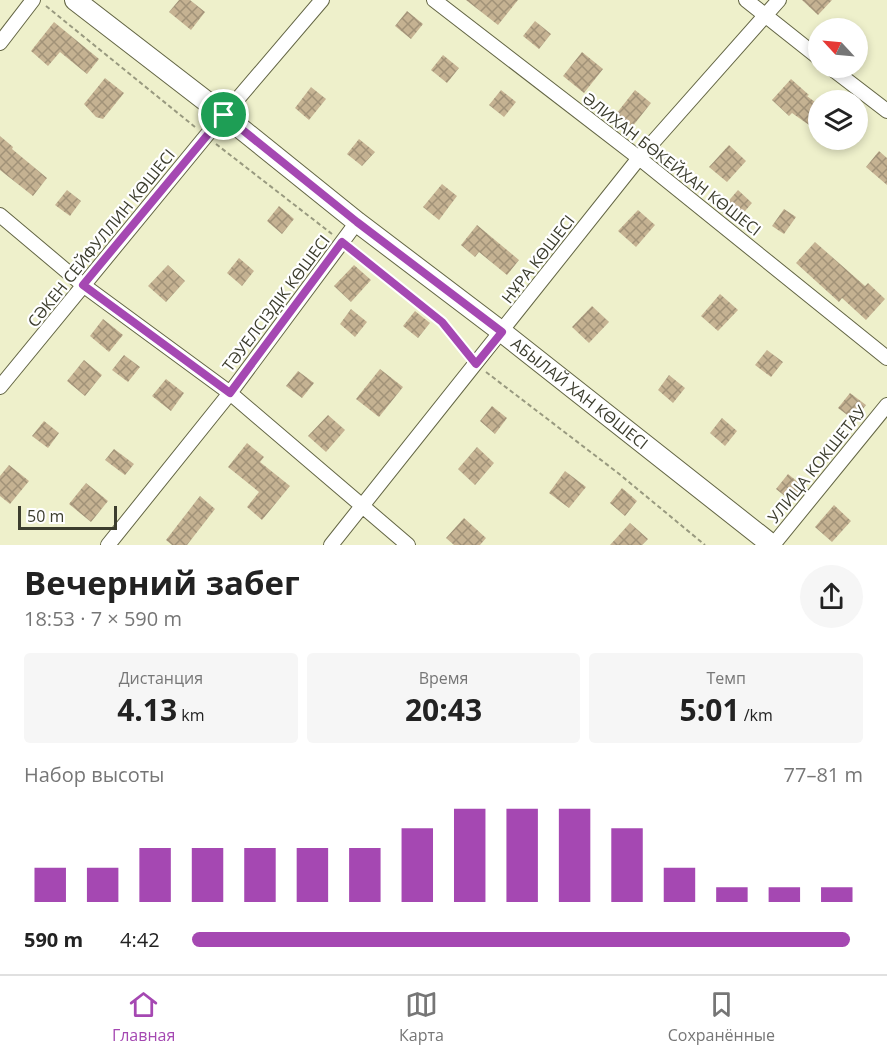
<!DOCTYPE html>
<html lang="ru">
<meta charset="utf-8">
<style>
:root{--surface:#fff;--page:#f6f6f6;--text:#222;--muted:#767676;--line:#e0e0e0;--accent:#a548b2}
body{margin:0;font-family:"Open Sans",sans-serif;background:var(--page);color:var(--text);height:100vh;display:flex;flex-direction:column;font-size:22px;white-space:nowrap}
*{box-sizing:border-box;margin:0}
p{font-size:20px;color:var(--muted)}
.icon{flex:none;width:33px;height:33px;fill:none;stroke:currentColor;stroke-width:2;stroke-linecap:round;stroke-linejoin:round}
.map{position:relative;height:545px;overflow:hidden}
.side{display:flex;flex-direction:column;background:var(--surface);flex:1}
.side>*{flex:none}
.needle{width:39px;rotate:296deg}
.tools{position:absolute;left:808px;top:18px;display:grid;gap:12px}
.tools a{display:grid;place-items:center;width:60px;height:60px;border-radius:50%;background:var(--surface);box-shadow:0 3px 9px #0003;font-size:30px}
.scale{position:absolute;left:18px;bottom:15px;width:99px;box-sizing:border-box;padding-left:6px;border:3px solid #3c3d2e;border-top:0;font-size:16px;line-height:21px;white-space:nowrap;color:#3c3d2e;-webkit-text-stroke:4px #fff;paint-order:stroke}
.pin{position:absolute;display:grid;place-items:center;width:51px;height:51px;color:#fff;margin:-26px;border:3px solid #fff;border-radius:50%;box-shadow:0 2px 6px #0007}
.round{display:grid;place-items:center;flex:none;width:63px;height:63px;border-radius:32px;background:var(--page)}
.overview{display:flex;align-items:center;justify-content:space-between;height:102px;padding:0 24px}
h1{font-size:33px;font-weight:700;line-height:45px}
.metrics{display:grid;grid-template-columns:repeat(3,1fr);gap:9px;height:102px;padding:6px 24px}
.metrics div{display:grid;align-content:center;border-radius:6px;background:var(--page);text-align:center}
.metrics b{font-size:30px;font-weight:700}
.metrics small{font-size:16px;font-weight:400}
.metrics p{font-size:16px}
.chart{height:168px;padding:12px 24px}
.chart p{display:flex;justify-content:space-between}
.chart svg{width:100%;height:108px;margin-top:6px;stroke:var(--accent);stroke-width:6}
ul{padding:0 24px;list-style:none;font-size:20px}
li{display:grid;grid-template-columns:96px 72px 1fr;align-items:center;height:45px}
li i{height:15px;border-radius:8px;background:var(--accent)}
.menu{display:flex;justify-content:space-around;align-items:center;height:84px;border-top:2px solid var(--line);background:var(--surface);font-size:16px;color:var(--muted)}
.menu a{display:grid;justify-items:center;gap:3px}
.menu .active{color:var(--accent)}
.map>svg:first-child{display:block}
</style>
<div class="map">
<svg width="887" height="545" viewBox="0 0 887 545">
<defs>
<pattern id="building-cross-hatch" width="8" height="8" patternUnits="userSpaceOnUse" patternTransform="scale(1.5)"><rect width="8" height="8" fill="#c5b292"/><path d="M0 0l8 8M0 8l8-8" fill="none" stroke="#a19278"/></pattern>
</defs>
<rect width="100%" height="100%" fill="#eef0cb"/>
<path fill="url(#building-cross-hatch)" d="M179,0h11l15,12 -14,18 -22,-18z
M466,0h52l-20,25z
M802,0h30l-14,15z
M407,11l16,13 -12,15 -16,-13z
M535,21l16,13 -12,15 -16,-13z
M54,22l45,37 -12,15 -27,-22 -12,14 -17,-15z
M582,52l21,17 -19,24 -21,-17z
M443,55l16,13 -12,15 -16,-13z
M105,78l19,15 -21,26 -7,-2 -12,-13z
M791,79l18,16 -2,1 12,9v27l-27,-19 -3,3 -17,-16z
M311,87l15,12 -17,21 -14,-12z
M501,90l15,12 -12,15 -15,-12z
M635,90l16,13 -19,24 -16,-13z
M0,136l13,11 -1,2 35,29 -14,18 -33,-26z
M359,139l16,13 -13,14 -15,-12z
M729,145l17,16 -19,21 -18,-15z
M879,151l8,7v27l-21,-18z
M442,184l15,12 -18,24 -16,-13z
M67,190l14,11 -11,15 -15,-11z
M738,190l14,13 -13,15 -15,-12z
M279,206l15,13 -12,15 -15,-13z
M784,209l12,8 -12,17 -12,-8z
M638,210l17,15 -19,22 -18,-16z
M477,225l42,35 -12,15 -28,-23 -4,5 -14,-12z
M815,242l50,44 3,-3 17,16 -19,21 -24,-22 -3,4 -43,-39z
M239,258l15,13 -12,15 -15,-13z
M168,265l17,16 -19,21 -18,-16z
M354,265l17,15 -20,22 -17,-16z
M720,294l18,16 -20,21 -17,-15z
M592,306l17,16 -20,21 -17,-16z
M351,309l16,13 -12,15 -15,-13z
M415,311l15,12 -12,15 -15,-12z
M103,319l20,16 -14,17 -19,-16z
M767,350l16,12 -12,15 -16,-12z
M124,355l16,12 -12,15 -16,-12z
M84,360l18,15 -17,21 -18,-15z
M380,369l23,18 -24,30 -23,-18z
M298,371l16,12 -12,15 -16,-12z
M669,375l16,13 -12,15 -15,-13z
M166,379l18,14 -13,18 -19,-15z
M850,393l16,12 -12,15 -16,-12z
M492,406l15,12 -12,16 -15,-13z
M328,415l17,15 -19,22 -18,-16z
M722,418l15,13 -12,15 -15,-13z
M44,421l15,12 -11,15 -16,-12z
M247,443l17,14 -4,5 30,24 -28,34 -15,-13 12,-15 -31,-25z
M477,447l17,16 -19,22 -17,-16z
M114,449l20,15 -9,11 -20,-15z
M9,465l20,16 -19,23 -10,-8v-20z
M565,471l21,16 -17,21 -20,-15z
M788,474l15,12 -12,15 -15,-12z
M86,483l22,18 -17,21 -22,-18z
M622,488l15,13 -12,15 -15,-13z
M200,496l15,13 -28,36h-15l-6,-5z
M834,505l17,16 -19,21 -17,-15z
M464,518l22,20 -6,7h-26l-8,-7z
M630,523l18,16 -6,6h-32z"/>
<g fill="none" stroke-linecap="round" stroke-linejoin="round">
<defs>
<path id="street" d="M434,0l205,158 248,200
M746,0l73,58
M0,43l33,-43
M831,68l56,43
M0,215l83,70 147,108 178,152
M0,387l206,-251 116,-136
M108,545l122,-152 127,-171
M331,545l308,-387 140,-158
M773,545l114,-140"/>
<g id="secondary">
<path id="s1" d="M75,0l149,115 133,107 145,110 270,213"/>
</g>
</defs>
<use href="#street" stroke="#636544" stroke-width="16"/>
<use href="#secondary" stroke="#636544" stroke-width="22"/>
<path stroke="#98997f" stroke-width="2" stroke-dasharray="4.5 3" stroke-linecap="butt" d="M46,6l149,121
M216,144l116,90
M353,251l89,71 25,31
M486,372l132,101 87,72"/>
<use href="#street" stroke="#fff" stroke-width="14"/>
<use href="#secondary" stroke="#fff" stroke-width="20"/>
</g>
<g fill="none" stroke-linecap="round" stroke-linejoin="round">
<defs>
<path id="route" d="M224,115l133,107 145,110 -26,32 -34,-42 -100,-80 -112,151 -147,-108z"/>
</defs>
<use href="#route" stroke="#fff" stroke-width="12"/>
<use href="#route" stroke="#a548b2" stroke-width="8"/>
</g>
<g text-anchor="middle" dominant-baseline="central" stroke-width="4.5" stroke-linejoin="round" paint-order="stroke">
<g font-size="16" fill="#3c3d2e" stroke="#fff">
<text transform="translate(672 164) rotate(38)">ӘЛИХАН БӨКЕЙХАН КӨШЕСІ</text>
<text transform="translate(101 238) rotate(-51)">СӘКЕН СЕЙФУЛЛИН КӨШЕСІ</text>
<text transform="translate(538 259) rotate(-52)">НҰРА КӨШЕСІ</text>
<text transform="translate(276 303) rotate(-53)">ТӘУЕЛСІЗДІК КӨШЕСІ</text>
<text stroke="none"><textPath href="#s1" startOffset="640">АБЫЛАЙ ХАН КӨШЕСІ</textPath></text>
<text transform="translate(817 464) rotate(-51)">УЛИЦА КОКШЕТАУ</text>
</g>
</g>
</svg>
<div class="tools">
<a><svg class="needle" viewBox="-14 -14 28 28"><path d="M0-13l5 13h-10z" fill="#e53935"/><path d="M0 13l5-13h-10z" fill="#767676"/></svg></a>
<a><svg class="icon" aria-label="layers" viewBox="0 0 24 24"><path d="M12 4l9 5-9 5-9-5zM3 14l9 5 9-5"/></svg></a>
</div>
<div class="scale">50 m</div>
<div class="pin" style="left:224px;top:115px;background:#1e9e55"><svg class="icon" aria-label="arrive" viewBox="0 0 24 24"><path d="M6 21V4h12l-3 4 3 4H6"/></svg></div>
</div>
<section class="side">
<div class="overview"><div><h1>Вечерний забег</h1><p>18:53 · 7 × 590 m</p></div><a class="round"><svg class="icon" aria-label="share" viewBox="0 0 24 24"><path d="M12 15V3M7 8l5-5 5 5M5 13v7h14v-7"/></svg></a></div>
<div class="metrics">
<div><p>Дистанция</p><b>4.13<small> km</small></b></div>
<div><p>Время</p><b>20:43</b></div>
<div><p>Темп</p><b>5:01<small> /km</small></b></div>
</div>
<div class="chart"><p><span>Набор высоты</span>77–81 m</p>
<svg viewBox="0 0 160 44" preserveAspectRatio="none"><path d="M5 44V30M15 44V30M25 44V22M35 44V22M45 44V22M55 44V22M65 44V22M75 44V14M85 44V6M95 44V6M105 44V6M115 44V14M125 44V30M135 44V38M145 44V38M155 44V38"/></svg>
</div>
<ul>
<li><b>590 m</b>4:42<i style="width:98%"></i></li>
</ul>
</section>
<nav class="menu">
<a class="active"><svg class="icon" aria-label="home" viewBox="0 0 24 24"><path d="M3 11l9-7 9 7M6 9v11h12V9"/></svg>Главная</a>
<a><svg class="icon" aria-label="map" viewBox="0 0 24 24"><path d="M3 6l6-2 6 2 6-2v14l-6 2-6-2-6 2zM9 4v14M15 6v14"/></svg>Карта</a>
<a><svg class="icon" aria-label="saved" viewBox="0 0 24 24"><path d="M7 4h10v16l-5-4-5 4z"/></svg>Сохранённые</a>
</nav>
